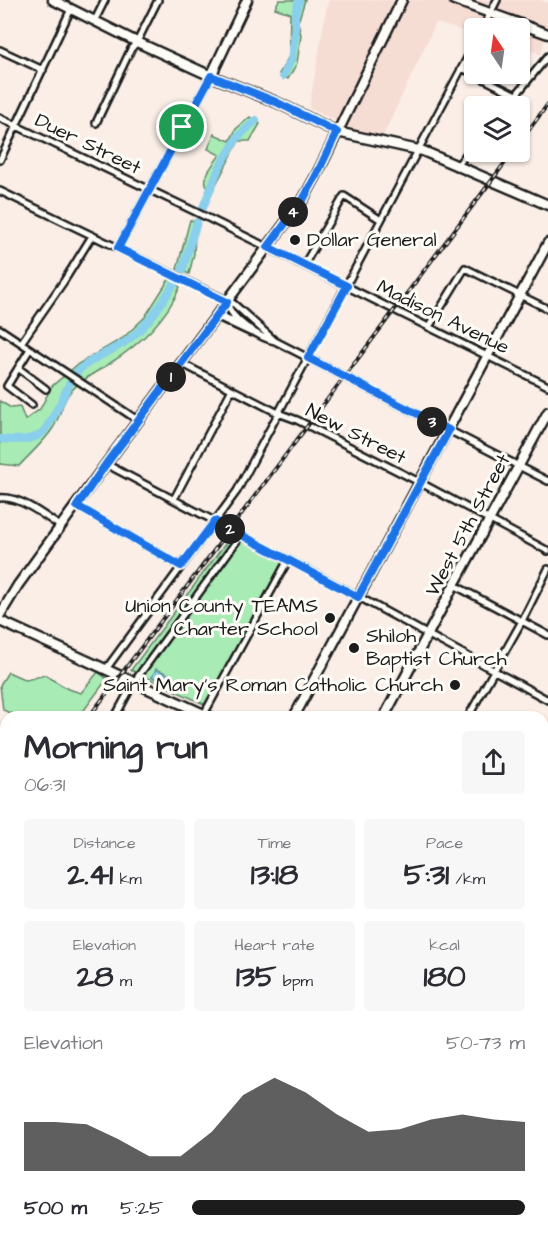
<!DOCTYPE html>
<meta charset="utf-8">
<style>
:root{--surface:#fff;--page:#f7f7f7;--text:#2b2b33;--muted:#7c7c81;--accent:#1c1c1c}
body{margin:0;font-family:"Architects Daughter",sans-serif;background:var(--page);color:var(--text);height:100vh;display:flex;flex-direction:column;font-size:22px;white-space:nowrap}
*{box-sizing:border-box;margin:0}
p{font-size:20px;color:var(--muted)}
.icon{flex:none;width:33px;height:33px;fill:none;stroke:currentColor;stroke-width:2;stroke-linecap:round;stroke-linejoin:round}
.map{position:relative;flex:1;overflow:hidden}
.sheet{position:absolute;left:0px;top:711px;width:549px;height:531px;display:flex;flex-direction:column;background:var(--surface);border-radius:18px 18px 0 0;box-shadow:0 2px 4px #0004}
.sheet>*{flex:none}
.needle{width:39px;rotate:347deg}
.buttons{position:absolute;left:464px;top:18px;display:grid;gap:12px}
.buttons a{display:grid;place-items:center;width:66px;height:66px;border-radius:6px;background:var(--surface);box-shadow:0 2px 4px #0004;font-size:30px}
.pin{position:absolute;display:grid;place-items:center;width:51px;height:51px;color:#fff;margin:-26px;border:3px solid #fff;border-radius:50%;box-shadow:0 2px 6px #0007}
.km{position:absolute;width:30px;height:30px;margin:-15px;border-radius:50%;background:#222;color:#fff;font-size:16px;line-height:30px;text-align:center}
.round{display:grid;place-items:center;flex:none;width:63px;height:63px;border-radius:6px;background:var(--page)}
.headline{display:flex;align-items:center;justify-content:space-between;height:102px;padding:0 24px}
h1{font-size:33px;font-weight:700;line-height:45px}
.figures{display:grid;grid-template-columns:repeat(3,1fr);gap:9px;height:102px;padding:6px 24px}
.figures div{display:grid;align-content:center;border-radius:6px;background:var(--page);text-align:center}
.figures b{font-size:30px;font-weight:700}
.figures small{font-size:16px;font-weight:400}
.figures p{font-size:16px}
.chart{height:168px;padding:12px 24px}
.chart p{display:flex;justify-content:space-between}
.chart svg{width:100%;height:108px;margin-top:6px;fill:var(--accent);opacity:.7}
ul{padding:0 24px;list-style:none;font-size:20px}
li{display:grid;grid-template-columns:96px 72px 1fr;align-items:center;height:45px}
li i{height:15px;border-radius:8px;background:var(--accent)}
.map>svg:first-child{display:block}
</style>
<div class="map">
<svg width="548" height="1242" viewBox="0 0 548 1242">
<rect width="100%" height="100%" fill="#faeee7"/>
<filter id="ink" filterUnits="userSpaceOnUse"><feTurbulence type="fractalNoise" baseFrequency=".0167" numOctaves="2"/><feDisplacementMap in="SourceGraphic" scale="12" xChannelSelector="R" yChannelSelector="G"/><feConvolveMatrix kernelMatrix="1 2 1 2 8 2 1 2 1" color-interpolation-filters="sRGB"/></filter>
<g filter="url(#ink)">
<path fill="#f6ddd4" d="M329,0h210l9,3v23l-7,28 -22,-7v-19h-45v6l-38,-11 -53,113 -25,-4 -49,-24 18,-103z
M6,837v69l-6,11v-72z"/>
<path fill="#a8ebb4" stroke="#628468" stroke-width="1.5" d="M279,0h26l-7,22 3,13 -4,28 -9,16 -9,-5 10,-18 1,-43 -15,-5z
M250,117l10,7 -10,17h-11l-27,51c-15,-11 0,-26 8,-37l-12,-6 6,-15 16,7 6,-12z
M190,220l9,2 -4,12 -1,20 -5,20 -12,-5z
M169,279l11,8c-14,33 -41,58 -71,77 -13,8 -27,15 -38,27 -10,11 -10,26 -18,37 -9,14 -23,26 -34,38l-19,-2v-63l11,7 9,-1 5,13 15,-11 12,-23 26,-22 45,-26 22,-21z
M234,532l52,28 -78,146 -77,-36z
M8,672l18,8 19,-5 23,14 13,4 17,-21 9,7 -28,38h-59l-17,-7 -3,-25z
M543,807l5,2v29l-5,-3z"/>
<path fill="#8acfeb" stroke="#5e8798" stroke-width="1.5" d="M156,669l14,6 -3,8 -15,-6z"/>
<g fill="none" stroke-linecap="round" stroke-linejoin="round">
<path stroke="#8acfeb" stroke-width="8" d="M283,76l8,-16 4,-25v-21l4,-14
M202,210l17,-42 19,-31 18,-17
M182,271l15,-49
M76,373c12,-13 31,-20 46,-29 24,-15 37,-37 52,-60
M0,439c13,1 31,3 42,-6 10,-10 21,-37 28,-50"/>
<defs>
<path id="street" d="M95,20l10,-20
M483,28l14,-28
M0,50l43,20
M462,68l54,27
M502,106l4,-4 10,-7 32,-39
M0,118l196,94 352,174
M96,123l35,-74 6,-7 21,-42
M0,160l71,-151
M458,165l16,-21
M0,191l234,113 41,37
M118,248l93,-172
M304,265l40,-69 37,24
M227,302c3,17 32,36 48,39l273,140
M429,327l36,-59 83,41
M0,329l139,92
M21,343l43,-62 28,-45
M30,349l-23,37 25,19
M181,363l97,50 19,7 124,63 127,68
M18,368l28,21
M106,464l253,133 189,103
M0,498c20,-2 45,18 61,29
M174,499l58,-110
M77,506l104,60
M454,585l94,50
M106,669l131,-178 237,-446
M203,716l85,-156
M115,717l19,-35 107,-147
M468,717l54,-96 26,-52
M0,781l6,3
M0,934l6,-14
M0,938l6,3
M543,992l5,2
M543,1024l5,-9
M0,1092l6,-11
M0,1148l6,5
M543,1206l5,-9
M156,1236l13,6
M12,1242l3,-6
M100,1242l3,-6
M423,1242l3,-6
M523,1242l3,-6"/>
<path id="secondary" d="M53,0l84,42 74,34 65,26 61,30 86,19 125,54
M454,0l94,34
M211,76l36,-76
M217,315l34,16
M0,615l18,-30 88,-121 198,-266 13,-24 85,-174
M0,621l210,96
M294,717l254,-474
M384,717l70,-132 94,-173
M543,768l5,-9
M543,872l5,3
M277,1242l3,-6"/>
</defs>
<use href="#street" stroke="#1c1c1c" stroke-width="10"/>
<use href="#secondary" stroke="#1c1c1c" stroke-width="13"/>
<use href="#street" stroke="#fdfcf7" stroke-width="5"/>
<use href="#secondary" stroke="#fdfcf7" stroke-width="8"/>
<defs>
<path id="rail" d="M519,143l29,-39
M89,717l424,-565
M0,837l6,-8"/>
</defs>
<use href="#rail" stroke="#1c1c1c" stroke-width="4"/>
<use href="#rail" stroke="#fdfcf7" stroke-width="1.5" stroke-dasharray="4.5" stroke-linecap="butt"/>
</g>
</g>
<g fill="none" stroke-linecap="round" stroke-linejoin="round" filter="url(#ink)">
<defs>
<path id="route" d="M211,76l65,26 61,30 -20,42 -13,24 -36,49 79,39 -39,72 141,72 -91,167 -143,-76 -34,45 -104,-60 29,-42 121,-162 -109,-54z"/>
</defs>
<use href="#route" stroke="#fff" stroke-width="12"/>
<use href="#route" stroke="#1a73e8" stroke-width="8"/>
</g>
<g fill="#1c1c1c" stroke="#fdfcf7" stroke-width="2">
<circle cx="295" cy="240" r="6"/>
<circle cx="330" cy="618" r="6"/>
<circle cx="354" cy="648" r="6"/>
<circle cx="455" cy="685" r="6"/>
</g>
<g text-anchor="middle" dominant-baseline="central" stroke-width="6" stroke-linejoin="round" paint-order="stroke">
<g font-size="20" fill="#1c1c1c" stroke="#fdfcf7">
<text transform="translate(88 144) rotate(26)">Duer Street</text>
<text transform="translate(443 317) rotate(26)">Madison Avenue</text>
<text transform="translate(356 434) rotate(27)">New Street</text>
<text transform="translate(468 525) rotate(-62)">West 5th Street</text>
</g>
<g font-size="20" fill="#1c1c1c" stroke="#fdfcf7" text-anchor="start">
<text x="307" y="240">Dollar General</text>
<text x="318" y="606" text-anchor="end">Union County TEAMS<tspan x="318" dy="23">Charter School</tspan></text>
<text x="366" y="636">Shiloh<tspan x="366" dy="23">Baptist Church</tspan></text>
<text x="443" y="685" text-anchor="end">Saint Mary's Roman Catholic Church</text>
</g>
</g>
</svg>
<div class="buttons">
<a><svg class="needle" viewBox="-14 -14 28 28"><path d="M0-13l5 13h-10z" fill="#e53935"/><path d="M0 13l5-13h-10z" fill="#7c7c81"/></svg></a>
<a><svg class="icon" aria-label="layers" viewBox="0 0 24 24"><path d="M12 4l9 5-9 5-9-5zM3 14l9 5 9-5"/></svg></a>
</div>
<div class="pin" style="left:182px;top:127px;background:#1e9e55"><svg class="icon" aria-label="arrive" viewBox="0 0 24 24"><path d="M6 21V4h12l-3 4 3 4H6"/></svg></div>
<b class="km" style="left:171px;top:377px">1</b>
<b class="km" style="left:230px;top:529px">2</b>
<b class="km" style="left:432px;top:422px">3</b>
<b class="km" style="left:293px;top:212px">4</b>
<section class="sheet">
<div class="headline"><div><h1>Morning run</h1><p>06:31</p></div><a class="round"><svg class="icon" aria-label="share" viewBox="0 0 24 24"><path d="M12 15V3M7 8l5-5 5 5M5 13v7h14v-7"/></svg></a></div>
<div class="figures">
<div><p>Distance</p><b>2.41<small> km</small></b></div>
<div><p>Time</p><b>13:18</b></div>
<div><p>Pace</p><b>5:31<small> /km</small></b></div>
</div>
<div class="figures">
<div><p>Elevation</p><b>28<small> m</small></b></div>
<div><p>Heart rate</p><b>135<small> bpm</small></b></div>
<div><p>kcal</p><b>180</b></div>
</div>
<div class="chart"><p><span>Elevation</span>50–73 m</p>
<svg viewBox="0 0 160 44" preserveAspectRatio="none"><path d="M0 44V24L10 24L20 25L30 31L40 38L50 38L60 28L70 13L80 6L90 12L100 21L110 28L120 27L130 23L140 21L150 23L160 24V44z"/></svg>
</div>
<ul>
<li><b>500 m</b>5:25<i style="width:100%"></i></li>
</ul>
</section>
</div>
